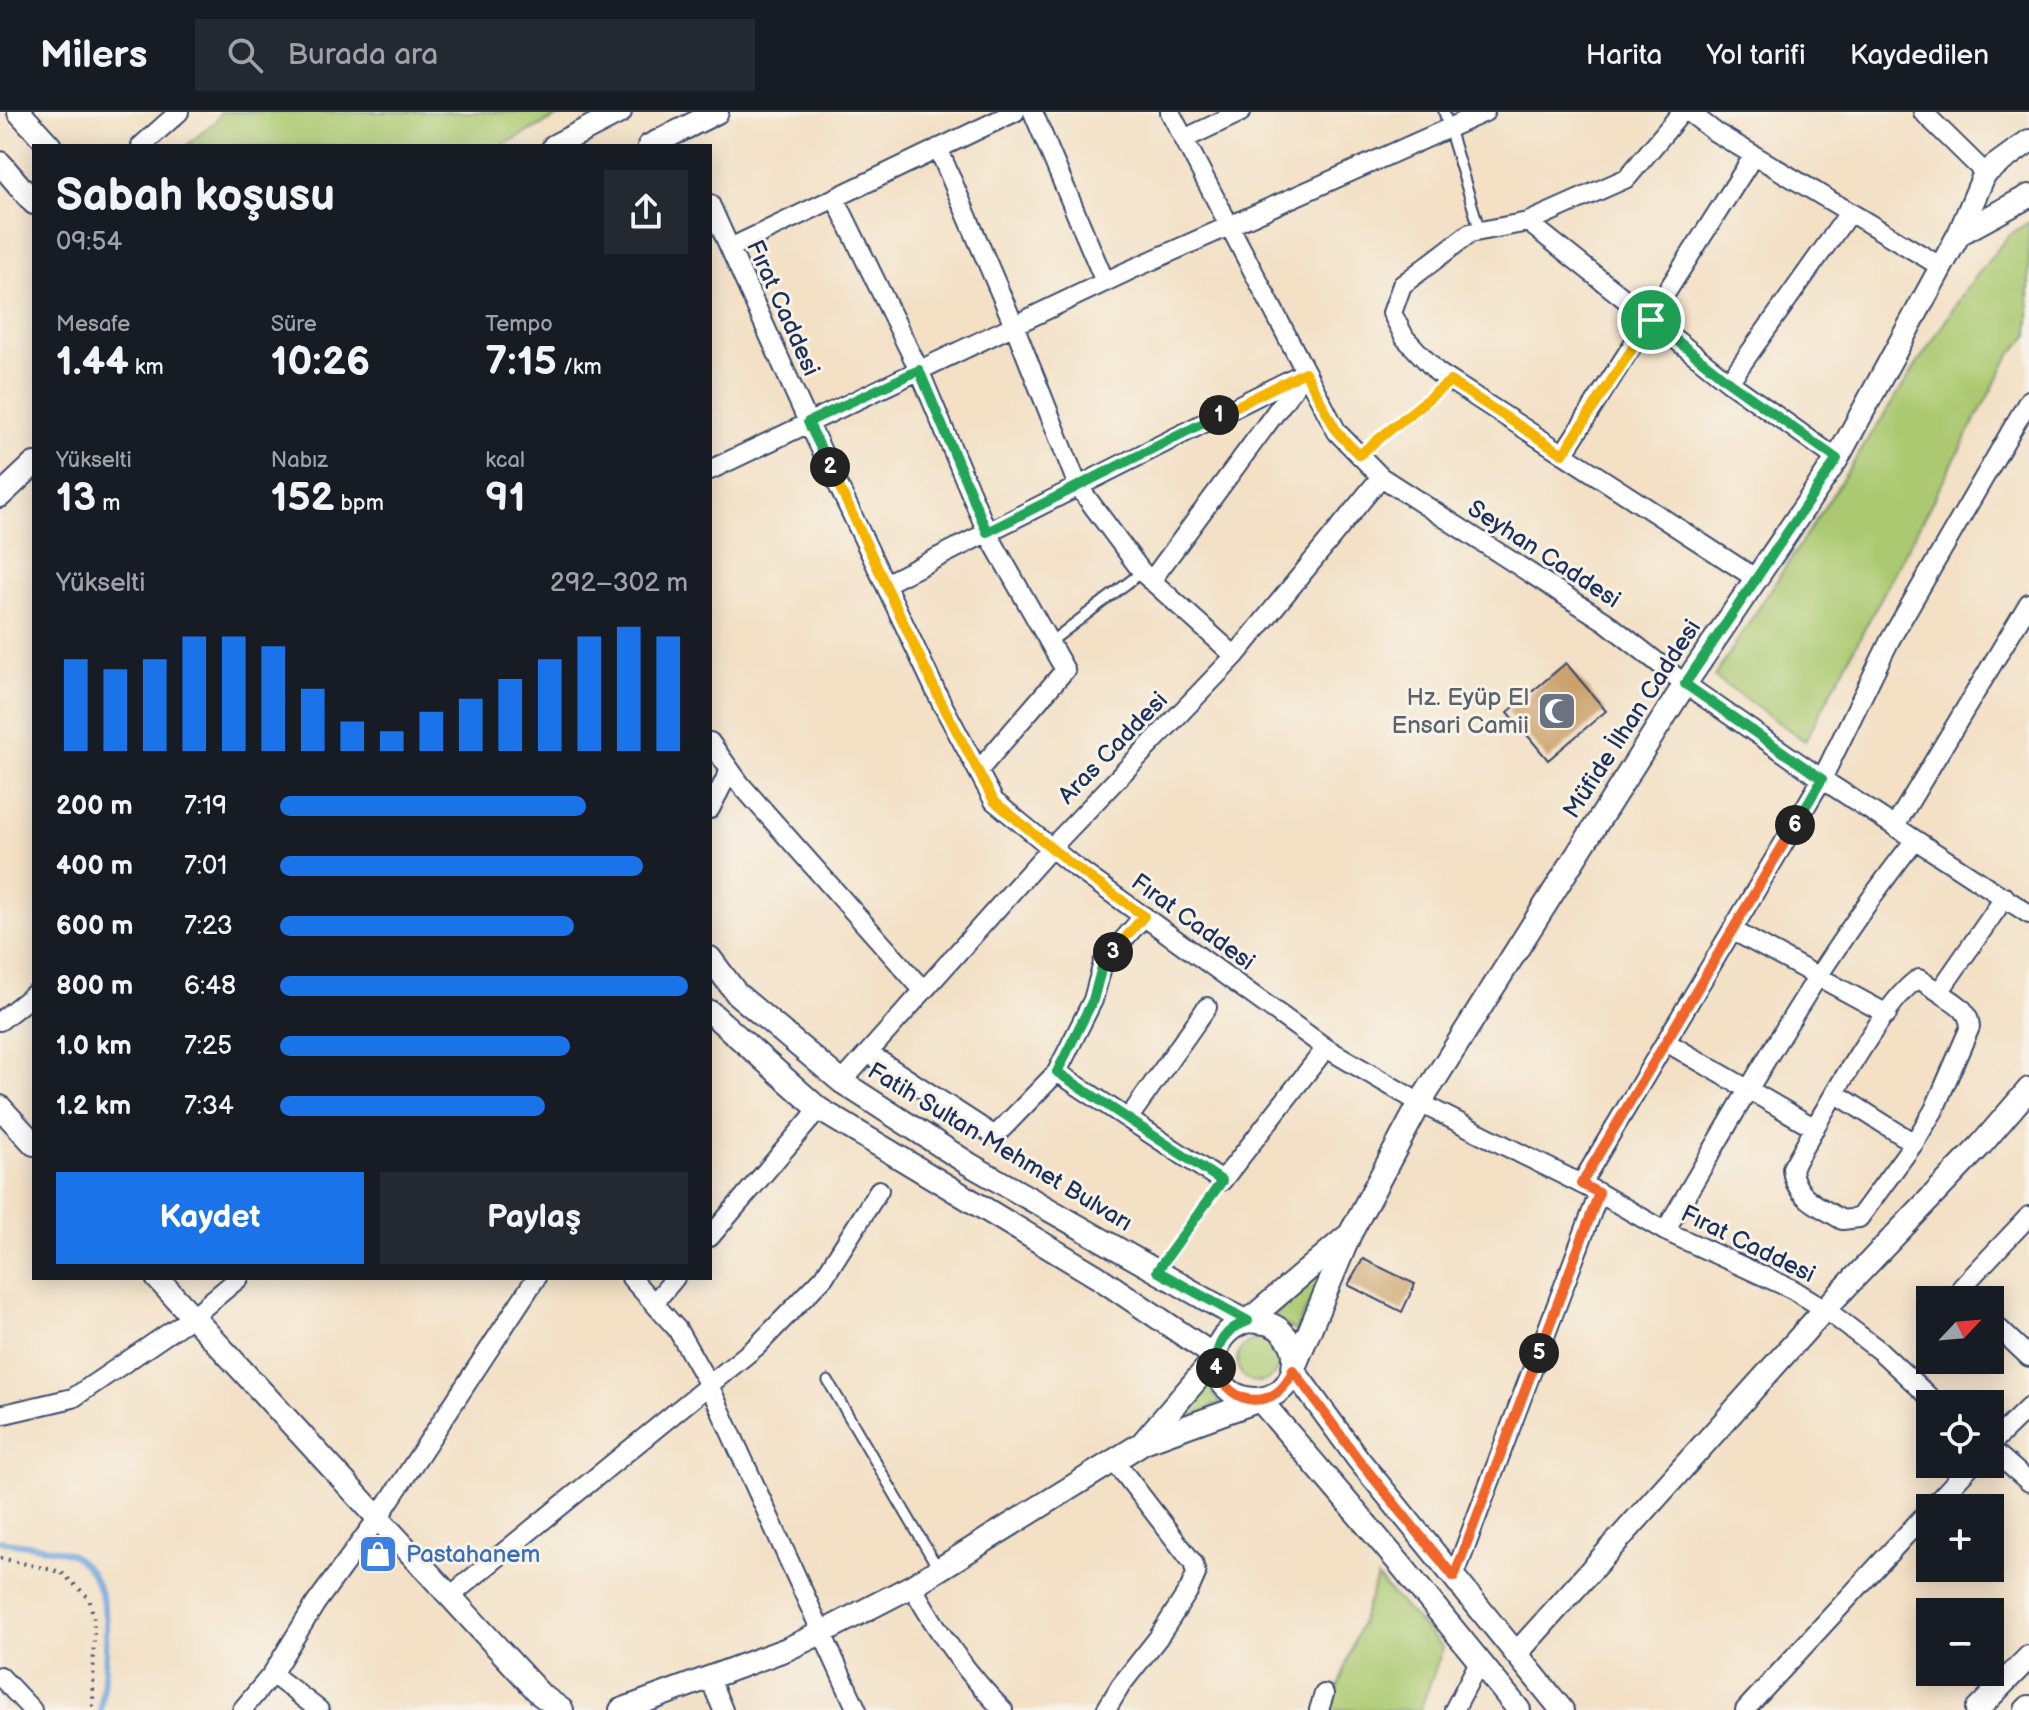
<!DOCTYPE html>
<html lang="tr">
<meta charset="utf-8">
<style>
:root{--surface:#171b24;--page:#242831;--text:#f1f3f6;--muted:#9ea1a6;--line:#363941;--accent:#1a73e8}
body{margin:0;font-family:"Balsamiq Sans",sans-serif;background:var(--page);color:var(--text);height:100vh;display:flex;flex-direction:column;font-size:30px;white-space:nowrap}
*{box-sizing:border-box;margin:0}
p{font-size:26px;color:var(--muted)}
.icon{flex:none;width:44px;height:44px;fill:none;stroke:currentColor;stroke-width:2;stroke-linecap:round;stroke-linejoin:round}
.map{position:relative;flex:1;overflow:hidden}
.details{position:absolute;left:32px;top:32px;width:680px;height:1136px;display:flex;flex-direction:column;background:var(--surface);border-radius:0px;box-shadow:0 4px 20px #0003}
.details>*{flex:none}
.needle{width:52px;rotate:64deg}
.controls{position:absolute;left:1916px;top:1174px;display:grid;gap:16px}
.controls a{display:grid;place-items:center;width:88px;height:88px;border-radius:0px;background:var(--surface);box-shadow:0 4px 20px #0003;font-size:40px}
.pin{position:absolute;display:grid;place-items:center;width:68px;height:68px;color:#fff;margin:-34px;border:4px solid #fff;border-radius:50%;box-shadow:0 2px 8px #0007}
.km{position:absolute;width:40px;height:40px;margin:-20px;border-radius:50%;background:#222;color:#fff;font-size:22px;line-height:40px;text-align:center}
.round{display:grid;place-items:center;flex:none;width:84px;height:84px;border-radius:0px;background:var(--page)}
.summary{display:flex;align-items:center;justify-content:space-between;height:136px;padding:0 24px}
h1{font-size:44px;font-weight:700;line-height:60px}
.figures{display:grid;grid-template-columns:repeat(3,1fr);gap:12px;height:136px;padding:8px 24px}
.figures div{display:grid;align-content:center}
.figures b{font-size:40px;font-weight:700}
.figures small{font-size:22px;font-weight:400}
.figures p{font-size:22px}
.chart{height:224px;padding:16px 24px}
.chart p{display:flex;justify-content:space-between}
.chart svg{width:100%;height:144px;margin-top:8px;stroke:var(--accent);stroke-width:6}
.cta{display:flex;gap:16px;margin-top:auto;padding:16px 24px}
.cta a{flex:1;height:92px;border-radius:0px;background:var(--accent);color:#fff;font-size:32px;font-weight:700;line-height:92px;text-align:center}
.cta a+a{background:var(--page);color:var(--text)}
ul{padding:0 24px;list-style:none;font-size:26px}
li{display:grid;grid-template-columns:128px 96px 1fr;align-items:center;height:60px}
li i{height:20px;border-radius:10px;background:var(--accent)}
header{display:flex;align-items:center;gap:48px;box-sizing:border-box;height:112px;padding:0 40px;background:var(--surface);border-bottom:2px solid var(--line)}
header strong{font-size:38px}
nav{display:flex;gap:44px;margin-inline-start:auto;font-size:28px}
.search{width:560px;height:72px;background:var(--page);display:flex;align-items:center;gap:20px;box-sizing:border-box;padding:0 28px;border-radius:0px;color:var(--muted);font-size:30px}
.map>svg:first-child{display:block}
</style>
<header>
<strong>Milers</strong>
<div class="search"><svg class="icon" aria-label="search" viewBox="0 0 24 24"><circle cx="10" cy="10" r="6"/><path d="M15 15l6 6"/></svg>Burada ara</div>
<nav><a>Harita</a><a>Yol tarifi</a><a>Kaydedilen</a></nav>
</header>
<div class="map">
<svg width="2029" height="1598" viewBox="0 0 2029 1598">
<rect width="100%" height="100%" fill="#f7f3e8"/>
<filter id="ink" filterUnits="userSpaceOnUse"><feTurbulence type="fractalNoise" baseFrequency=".0125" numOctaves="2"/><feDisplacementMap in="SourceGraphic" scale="16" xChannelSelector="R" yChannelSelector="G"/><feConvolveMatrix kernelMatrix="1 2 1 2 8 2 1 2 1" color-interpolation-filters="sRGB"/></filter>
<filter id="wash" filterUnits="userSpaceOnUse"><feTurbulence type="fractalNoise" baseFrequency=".006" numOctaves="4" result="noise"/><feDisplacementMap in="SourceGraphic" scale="32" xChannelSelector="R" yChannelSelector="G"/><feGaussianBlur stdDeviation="1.8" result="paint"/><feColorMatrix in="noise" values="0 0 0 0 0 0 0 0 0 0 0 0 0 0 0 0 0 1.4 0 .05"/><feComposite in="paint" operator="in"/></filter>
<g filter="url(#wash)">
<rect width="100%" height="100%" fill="#f3e0c5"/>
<path fill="#abc970" stroke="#637c67" stroke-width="2" d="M220,0h346l-65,34h-315l30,-25z
M2029,110v113l-19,20 -205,386 -91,-64 252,-388 43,-54z
M1332,1147l-37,72 -21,-14z
M1237 1249a21 21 0 1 1 42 0a21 21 0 1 1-42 0Z
M1205,1268l15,23 -59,28z
M1377,1466l66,70 -23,62h-90z"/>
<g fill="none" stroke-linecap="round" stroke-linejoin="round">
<path stroke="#6ea4db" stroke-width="6" d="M0,1429c16,3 60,7 72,14 49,30 32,107 29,155"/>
</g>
<g id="blocks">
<path fill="#ca9e68" d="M1566,551l40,48 -58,49 -40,-48z
M1363,1147l52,25 -13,28 -54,-27z"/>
</g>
</g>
<g filter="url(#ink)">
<use href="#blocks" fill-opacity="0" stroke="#3b4a6d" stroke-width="2"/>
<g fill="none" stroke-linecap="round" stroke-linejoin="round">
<defs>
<path id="service" d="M1444,0l36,119
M1359,343l91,-74
M1049,531l93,-71
M1159,1158l63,-89
M828,1269l110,187"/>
<path id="minor" d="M1033,0l72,170
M1170,0l167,320 44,45 225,145 79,62 137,95 207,135
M1682,0l-55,66 -99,44 -58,11 -68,52 -10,28 13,25 32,34 318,206
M1689,0l26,20 225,134
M1923,0l62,61
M1184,27l57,-27
M141,34l38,-34
M938,36l76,177 64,161 64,86 93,84
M835,86l84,172 68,162 78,138 -87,101
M710,92l98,218 132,278 54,101 77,63 255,184 94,55 179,90 66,38 127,58 33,20 55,42 57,53
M1528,110l201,160 108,77
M730,136l285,-136
M1729,270l120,-169
M1563,342l191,-299
M710,358l418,-199 357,-159
M1151,469l153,-207
M885,472l420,-212
M710,630l31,43 182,205
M710,697l20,-39
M1895,714l134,-223
M1732,818l155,84
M1939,880c14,10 30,16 31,35l-36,83 -20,33 -55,75 -17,2c-22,-14 -48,-22 -50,-52 19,-34 98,-178 127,-189l20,13 66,-95
M0,909l34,-27
M1666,930l149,86
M868,941l127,83 62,-64 36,-72 10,-37 41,-47
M1057,960l165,109 104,-133
M842,970l209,-234 184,-192 146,-179
M1835,981l79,50
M1128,1007l79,-112
M1581,1072l241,-405 68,-139 139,-240
M1665,1119c79,-133 154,-270 250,-391
M710,1125l109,-128
M631,1166l46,51 32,56 148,325
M1967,1188l-5,-13 67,-71
M654,1191l21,-25
M1990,1208l39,37
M0,1303l73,-17 119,-81 47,-39
M1990,1333l39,-38
M1990,1336l39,34
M1931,1396l41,-44
M1454,1465l145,-384
M912,1474c25,45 55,88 91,124
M450,1484l307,-250 67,-69 55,-87
M272,1562l47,36
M0,1564l32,34
M709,1565l14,33
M242,1598l30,-36 44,-71 62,-85 158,-240
M1106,1598l15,-25 37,-47 31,-48 7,-16 -3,-11 -80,-104
M1319,1598l5,-16
M1454,1598l25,-48
M1745,1598l185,-201"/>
<path id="tertiary" d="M19,0l31,34
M554,34l66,-34
M649,34l68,-34
M0,51l34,40
M1959,122l70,-38
M0,384l34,-32
M710,846l27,36 105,88 127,82 247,141c10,5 23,14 33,16 14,2 24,1 34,12 7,7 12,18 11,27 -1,56 -85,49 -78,-5 2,-18 16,-29 32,-34l98,-84
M710,900l109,97 279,168 118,80 -72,84
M0,995l34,37
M157,1166l384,417 21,15
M1516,1542l309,-345 155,-163 49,-57
M621,1598l166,-61 34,-16 91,-47 232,-144 116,-42 140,164 119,146
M1562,1598l-204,-251 -65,-89 57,-136 70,-131 265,-419 152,-225 122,-225 26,-61 44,-32
M1977,1598l52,-53
M2026,1598l3,-3"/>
</defs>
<use href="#service" stroke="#3b4a6d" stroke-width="13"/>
<use href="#minor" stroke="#3b4a6d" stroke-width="22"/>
<use href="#tertiary" stroke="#3b4a6d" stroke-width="26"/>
<path stroke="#3b4a6d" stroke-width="4" stroke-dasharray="2 6" stroke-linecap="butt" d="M0,1446l61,14 28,26 5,21 -1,91"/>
<use href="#service" stroke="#fff" stroke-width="9"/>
<use href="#minor" stroke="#fff" stroke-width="18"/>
<use href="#tertiary" stroke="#fff" stroke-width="22"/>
</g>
</g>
<g fill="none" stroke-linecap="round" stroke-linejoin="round" filter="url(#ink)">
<defs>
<path id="split-1" d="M1219,303l86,-43 32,60 22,23 91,-74 113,73 88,-134"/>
<path id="split-2" d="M830,355l-22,-45 111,-52 68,162 232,-117"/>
<path id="split-3" d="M830,355l110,233 54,101 77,63 73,52 -31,36"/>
<path id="split-4" d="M1113,840l-10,11 -10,37 -36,72 165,109 -65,90 91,50c-23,8 -33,23 -32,47"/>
<path id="split-5" d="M1216,1256c14,41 62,43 77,2l65,89 96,118 85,-224"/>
<path id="split-6" d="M1539,1241l60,-160 -18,-9 214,-359"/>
<path id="split-7" d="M1651,208l78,62 108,77 -152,225 137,95 -27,46"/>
</defs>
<use href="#split-1" stroke="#fff" stroke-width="16"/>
<use href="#split-2" stroke="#fff" stroke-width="16"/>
<use href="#split-3" stroke="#fff" stroke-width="16"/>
<use href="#split-4" stroke="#fff" stroke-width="16"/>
<use href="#split-5" stroke="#fff" stroke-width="16"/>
<use href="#split-6" stroke="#fff" stroke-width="16"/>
<use href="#split-7" stroke="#fff" stroke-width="16"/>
<use href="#split-1" stroke="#f5b400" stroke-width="10"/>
<use href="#split-2" stroke="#22a559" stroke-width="10"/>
<use href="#split-3" stroke="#f5b400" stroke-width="10"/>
<use href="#split-4" stroke="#22a559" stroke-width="10"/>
<use href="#split-5" stroke="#f0652b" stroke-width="10"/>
<use href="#split-6" stroke="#f0652b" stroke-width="10"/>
<use href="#split-7" stroke="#22a559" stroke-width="10"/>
</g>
<defs>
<symbol id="mosque-square" viewBox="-11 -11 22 22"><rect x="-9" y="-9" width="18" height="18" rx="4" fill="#6b7280" stroke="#f7f3e8"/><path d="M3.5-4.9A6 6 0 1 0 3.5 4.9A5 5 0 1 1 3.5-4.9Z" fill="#fff"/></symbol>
<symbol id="shop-square" viewBox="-11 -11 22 22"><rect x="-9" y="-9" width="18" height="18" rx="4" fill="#3f7fe0" stroke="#f7f3e8"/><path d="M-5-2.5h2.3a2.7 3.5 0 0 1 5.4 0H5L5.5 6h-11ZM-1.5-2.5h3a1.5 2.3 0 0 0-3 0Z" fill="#fff"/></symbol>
</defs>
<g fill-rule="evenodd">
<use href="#mosque-square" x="1535" y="577" width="44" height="44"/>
<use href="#shop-square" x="356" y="1420" width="44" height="44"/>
</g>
<g text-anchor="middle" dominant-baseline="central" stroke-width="6" stroke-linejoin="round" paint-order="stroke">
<g font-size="24" fill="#1b2f5e" stroke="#f7f3e8">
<text transform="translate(783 196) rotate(66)">Fırat Caddesi</text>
<text transform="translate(1544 442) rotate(33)">Seyhan Caddesi</text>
<text transform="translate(1632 607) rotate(-57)">Müfide İlhan Caddesi</text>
<text transform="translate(1113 636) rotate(-46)">Aras Caddesi</text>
<text transform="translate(1193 810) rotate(36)">Fırat Caddesi</text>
<text transform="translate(1000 1035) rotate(31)">Fatih Sultan Mehmet Bulvarı</text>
<text transform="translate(1748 1132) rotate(26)">Fırat Caddesi</text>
</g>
<g font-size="24" fill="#5b616d" stroke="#f7f3e8" text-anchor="end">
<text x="1529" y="585">Hz. Eyüp El<tspan x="1529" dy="28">Ensari Camii</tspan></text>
</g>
<g font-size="24" fill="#366cbe" stroke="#f7f3e8" text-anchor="start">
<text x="406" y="1442">Pastahanem</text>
</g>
</g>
</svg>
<div class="controls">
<a><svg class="needle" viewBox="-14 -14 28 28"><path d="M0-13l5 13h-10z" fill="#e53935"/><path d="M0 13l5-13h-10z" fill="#9ea1a6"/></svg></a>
<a><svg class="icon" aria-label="locate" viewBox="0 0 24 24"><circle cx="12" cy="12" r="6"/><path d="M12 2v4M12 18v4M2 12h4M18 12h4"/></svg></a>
<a>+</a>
<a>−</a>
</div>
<div class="pin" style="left:1651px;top:208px;background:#1e9e55"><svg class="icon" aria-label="arrive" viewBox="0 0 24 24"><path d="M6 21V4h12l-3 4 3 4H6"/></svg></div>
<b class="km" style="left:1219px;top:303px">1</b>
<b class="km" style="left:830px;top:355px">2</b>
<b class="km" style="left:1113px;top:840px">3</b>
<b class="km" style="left:1216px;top:1256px">4</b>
<b class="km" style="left:1539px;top:1241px">5</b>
<b class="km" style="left:1795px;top:713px">6</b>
<section class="details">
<div class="summary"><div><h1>Sabah koşusu</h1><p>09:54</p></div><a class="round"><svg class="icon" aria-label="share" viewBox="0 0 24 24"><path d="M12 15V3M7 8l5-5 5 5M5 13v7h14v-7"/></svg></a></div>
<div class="figures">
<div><p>Mesafe</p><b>1.44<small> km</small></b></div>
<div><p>Süre</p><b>10:26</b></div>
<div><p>Tempo</p><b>7:15<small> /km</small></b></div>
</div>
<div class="figures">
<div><p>Yükselti</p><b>13<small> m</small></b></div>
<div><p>Nabız</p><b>152<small> bpm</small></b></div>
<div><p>kcal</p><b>91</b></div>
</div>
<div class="chart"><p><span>Yükselti</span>292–302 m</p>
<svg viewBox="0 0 160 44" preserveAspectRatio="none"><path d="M5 44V16M15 44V19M25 44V16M35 44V9M45 44V9M55 44V12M65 44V25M75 44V35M85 44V38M95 44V32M105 44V28M115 44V22M125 44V16M135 44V9M145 44V6M155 44V9"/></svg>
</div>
<ul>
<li><b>200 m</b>7:19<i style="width:75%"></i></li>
<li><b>400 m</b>7:01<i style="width:89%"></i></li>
<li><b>600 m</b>7:23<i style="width:72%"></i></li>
<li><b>800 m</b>6:48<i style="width:100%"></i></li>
<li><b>1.0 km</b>7:25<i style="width:71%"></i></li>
<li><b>1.2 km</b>7:34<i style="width:65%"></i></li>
</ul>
<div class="cta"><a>Kaydet</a><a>Paylaş</a></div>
</section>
</div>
